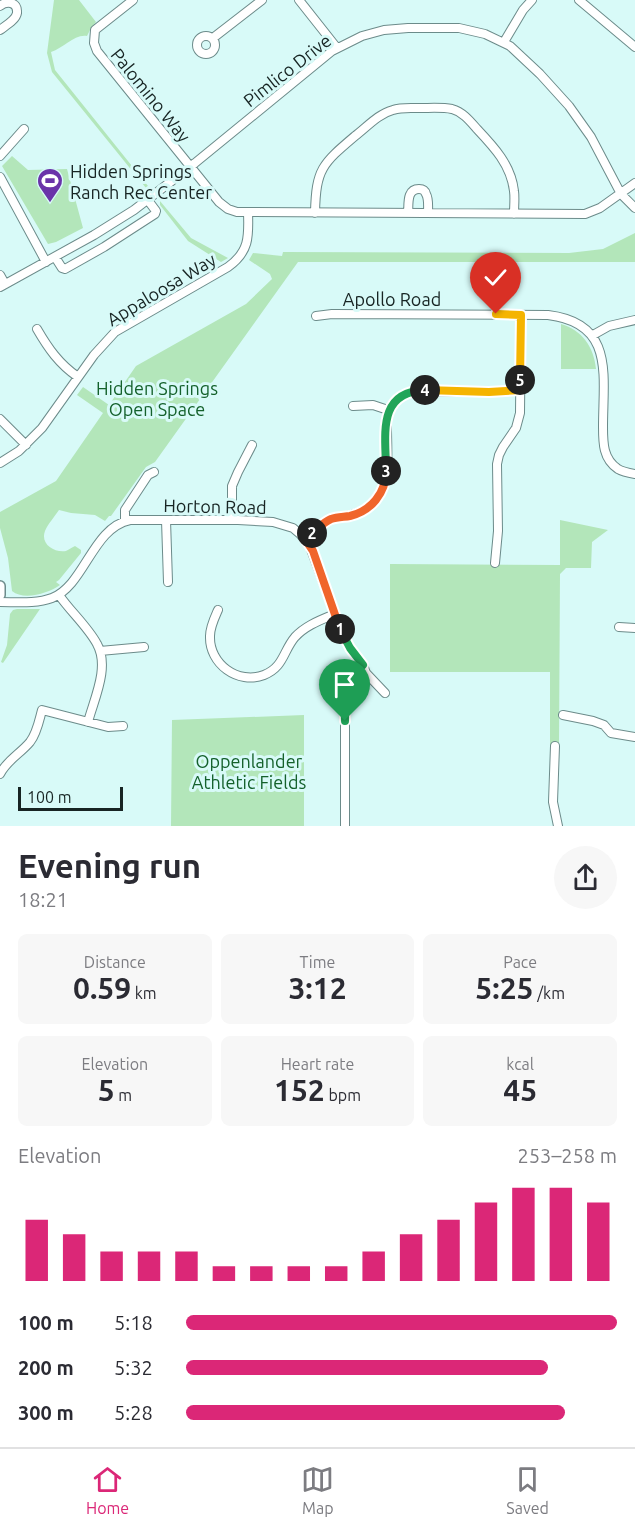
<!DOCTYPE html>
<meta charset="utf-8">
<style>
:root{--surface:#fff;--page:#f7f7f7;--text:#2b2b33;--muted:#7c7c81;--line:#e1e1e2;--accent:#db2777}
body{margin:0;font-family:Ubuntu,sans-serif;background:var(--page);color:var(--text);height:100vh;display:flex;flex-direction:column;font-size:22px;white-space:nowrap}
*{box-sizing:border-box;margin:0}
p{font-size:20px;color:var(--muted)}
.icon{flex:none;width:33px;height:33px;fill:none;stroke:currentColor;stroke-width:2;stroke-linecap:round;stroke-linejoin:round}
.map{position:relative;height:826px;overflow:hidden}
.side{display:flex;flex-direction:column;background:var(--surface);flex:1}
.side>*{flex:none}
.scale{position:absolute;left:18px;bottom:15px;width:105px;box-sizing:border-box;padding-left:6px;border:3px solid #172423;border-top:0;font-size:16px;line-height:21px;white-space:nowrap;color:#172423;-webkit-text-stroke:4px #d8faf8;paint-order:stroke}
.pin{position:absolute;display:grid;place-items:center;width:51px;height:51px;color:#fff;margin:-62px -26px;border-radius:50% 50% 50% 0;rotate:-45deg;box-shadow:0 0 6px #0007}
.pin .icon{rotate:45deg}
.km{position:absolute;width:30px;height:30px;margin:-15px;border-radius:50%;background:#222;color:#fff;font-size:16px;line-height:30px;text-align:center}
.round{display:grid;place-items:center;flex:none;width:63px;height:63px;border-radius:32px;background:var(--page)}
.overview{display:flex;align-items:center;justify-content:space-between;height:102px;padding:0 18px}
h1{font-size:33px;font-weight:600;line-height:45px}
.figures{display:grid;grid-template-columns:repeat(3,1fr);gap:9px;height:102px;padding:6px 18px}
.figures div{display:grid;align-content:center;border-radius:9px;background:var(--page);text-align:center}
.figures b{font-size:30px;font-weight:600}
.figures small{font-size:16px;font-weight:400}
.figures p{font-size:16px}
.chart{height:168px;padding:12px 18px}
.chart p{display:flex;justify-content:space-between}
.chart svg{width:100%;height:108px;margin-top:6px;stroke:var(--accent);stroke-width:6}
ul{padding:0 18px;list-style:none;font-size:20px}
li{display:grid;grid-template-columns:96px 72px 1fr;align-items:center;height:45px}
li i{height:15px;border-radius:8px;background:var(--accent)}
.tabs{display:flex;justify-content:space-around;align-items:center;height:84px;border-top:2px solid var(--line);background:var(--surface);font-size:16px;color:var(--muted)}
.tabs a{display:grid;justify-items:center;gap:3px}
.tabs .active{color:var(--accent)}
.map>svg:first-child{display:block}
</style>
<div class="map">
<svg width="635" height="826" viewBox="0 0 635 826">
<rect width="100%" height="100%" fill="#d8faf8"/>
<path fill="#b3e6ba" d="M54,0h25l17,22 -5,6 -4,8c-13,-2 -23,12 -36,16l4,18 93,116 -2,2 -94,-116 -5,-19z
M12,156l16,14 39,-1 16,59 -27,14 -8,2 -46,-78z
M160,201l31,37 37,20 -7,4 -33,-21 -28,-36z
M635,233v29h-337l-143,200 -9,5 -35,49h-2l-4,5 -10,-6 -24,-2 -12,-3c-4,6 -11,14 -14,21 -5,13 9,22 21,20 2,-1 7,-4 9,-5l6,4v3l-22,27 -3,2 4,3c-11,8 -36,16 -48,6l-4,-33 -8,-30v-16l56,-31 47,-68 -26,-18 6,-8 26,18 27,-39 110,-62 26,-25 -2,-5 -21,-14 4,-7 29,3 1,-4 286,1 34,-4z
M561,324c21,6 33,23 35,45h-35z
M560,520l48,10 -16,12 -1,26h-25l-6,6 -1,172h-9v-74h-160v-108l170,1z
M17,609h23l-37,54 -2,-1 6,-17 3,-31 3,-4z
M304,715v111h-133l1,-106z"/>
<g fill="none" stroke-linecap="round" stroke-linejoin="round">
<defs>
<path id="minor" d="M133,0l-38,30 -1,13 3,8 122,151 9,7 9,3 348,2 15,-6 35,-25
M299,0l38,48
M579,0l56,47
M0,6c6,-5 18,-5 17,7 -1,7 -12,13 -17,17
M197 45a9 9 0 1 1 18 0a9 9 0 1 1-18 0Z
M213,38l49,-38
M504,42l19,-32 9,-10
M0,156l24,-27
M0,177l46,85
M315,213c1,-44 7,-49 40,-77 12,-9 23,-22 38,-26 8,-3 18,-2 27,-2 10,0 22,-1 32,1 11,3 18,12 25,20 17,18 34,36 37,62 1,7 0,15 0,23
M408,213c1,-8 -2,-24 11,-24 3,0 6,1 7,5 3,5 2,13 2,19
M55,257l7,11 3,1 39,-22 51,-33 1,-3 -9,-12
M0,275l5,9
M0,287l94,-52 40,-25 61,-47 137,-112 30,-15 22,-6 24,-2h51l26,6 25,12 30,28 29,32 22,31 30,57 14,14
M316,316l16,-2 216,1c67,8 55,60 55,112 0,16 0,32 15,42 5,3 11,4 17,5
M37,329c11,19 22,35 41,48
M593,335l16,-9 26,-6
M353,406l20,-1 15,5
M0,419l26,26
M0,463l19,-12 23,-23 52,-73 21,-23 113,-65c21,-15 21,-30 20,-54
M166,520l2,62
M232,520v-34l6,-14 14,-27
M125,521v-11l23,-35 6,-3
M305,539c8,-7 16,-16 27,-20 7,-3 15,-2 23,-5 41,-14 31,-60 32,-95 3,-17 12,-24 28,-28l74,1 31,-2
M495,563l3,-32 -1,-67 2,-9 4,-8 13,-19 4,-15 1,-98
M59,595c11,16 29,32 38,49 13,23 -3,55 -9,78
M0,602c17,0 36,2 52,-4 33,-13 40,-70 78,-78h108l35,2 20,6 7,6 9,10 33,88 8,16 13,17 3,8 19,20
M218,610c-4,9 -8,17 -8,26 -1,28 28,49 54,39 20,-8 19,-24 31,-38 11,-12 26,-17 40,-23
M619,627l16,1
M100,651l44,-4
M563,715l30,6 11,4 7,8 24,4
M555,746l-2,56 5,24
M0,774c7,-14 20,-20 30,-32 7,-9 9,-21 12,-32l66,17 15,-1
M345,826v-128c2,-16 6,-24 18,-33"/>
<path id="major" d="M0,586v9"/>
</defs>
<use href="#minor" stroke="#6c8b8a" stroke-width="10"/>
<use href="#major" stroke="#6c8b8a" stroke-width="12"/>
<use href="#minor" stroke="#fff" stroke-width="8"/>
<use href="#major" stroke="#fff" stroke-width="9"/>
</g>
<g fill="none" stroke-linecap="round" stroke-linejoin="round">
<defs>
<path id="split-1" d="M340,629l10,19 13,17c-21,16 -18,32 -18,56"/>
<path id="split-2" d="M312,533l-7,6 8,12 27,78"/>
<path id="split-3" d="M312,533c6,-5 12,-11 19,-14 6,-2 13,-2 19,-3 21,-5 36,-23 36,-45"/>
<path id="split-4" d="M386,471c0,-35 -10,-79 39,-81"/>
<path id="split-5" d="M425,390l64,2 31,-2v-10"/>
<path id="split-6" d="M496,314l25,1 -1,65"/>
</defs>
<use href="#split-1" stroke="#fff" stroke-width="12"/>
<use href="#split-2" stroke="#fff" stroke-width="12"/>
<use href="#split-3" stroke="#fff" stroke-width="12"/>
<use href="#split-4" stroke="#fff" stroke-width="12"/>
<use href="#split-5" stroke="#fff" stroke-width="12"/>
<use href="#split-6" stroke="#fff" stroke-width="12"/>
<use href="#split-1" stroke="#22a559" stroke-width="8"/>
<use href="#split-2" stroke="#f0652b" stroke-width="8"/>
<use href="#split-3" stroke="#f0652b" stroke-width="8"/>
<use href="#split-4" stroke="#22a559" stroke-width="8"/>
<use href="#split-5" stroke="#f5b400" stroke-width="8"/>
<use href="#split-6" stroke="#f5b400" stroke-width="8"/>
</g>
<defs>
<symbol id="stadium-pin" viewBox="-11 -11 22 30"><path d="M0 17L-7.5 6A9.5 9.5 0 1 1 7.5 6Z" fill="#6a33a9" stroke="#d8faf8"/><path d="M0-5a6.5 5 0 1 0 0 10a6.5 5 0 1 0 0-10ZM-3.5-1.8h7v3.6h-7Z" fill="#fff"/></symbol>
</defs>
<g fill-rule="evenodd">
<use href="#stadium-pin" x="35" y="166" width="30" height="40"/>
</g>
<g text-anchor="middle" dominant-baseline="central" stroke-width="6" stroke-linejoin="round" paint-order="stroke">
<g font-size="18" fill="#172423" stroke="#d8faf8">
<text transform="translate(287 70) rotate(-38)">Pimlico Drive</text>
<text transform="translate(151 95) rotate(51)">Palomino Way</text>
<text transform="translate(161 289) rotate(-31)">Appaloosa Way</text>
<text x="392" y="299">Apollo Road</text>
<text transform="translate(215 506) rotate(1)">Horton Road</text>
</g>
<g font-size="18" fill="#172423" stroke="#d8faf8" text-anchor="start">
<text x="70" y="171">Hidden Springs<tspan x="70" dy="21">Ranch Rec Center</tspan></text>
</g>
<g font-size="18" fill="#14612b" stroke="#d8faf8">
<text x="157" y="388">Hidden Springs<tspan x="157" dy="21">Open Space</tspan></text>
<text x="249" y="761">Oppenlander<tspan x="249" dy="21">Athletic Fields</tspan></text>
</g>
</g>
</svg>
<div class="scale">100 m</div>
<div class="pin" style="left:345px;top:721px;background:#1e9e55"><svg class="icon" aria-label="arrive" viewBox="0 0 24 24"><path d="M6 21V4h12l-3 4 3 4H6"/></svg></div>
<div class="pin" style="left:496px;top:314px;background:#d93025"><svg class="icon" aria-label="check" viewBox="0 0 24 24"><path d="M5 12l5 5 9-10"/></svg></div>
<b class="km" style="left:340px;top:629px">1</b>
<b class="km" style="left:312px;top:533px">2</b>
<b class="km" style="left:386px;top:471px">3</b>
<b class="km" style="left:425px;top:390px">4</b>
<b class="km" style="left:520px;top:380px">5</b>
</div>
<section class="side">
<div class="overview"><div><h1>Evening run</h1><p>18:21</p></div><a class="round"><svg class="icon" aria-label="share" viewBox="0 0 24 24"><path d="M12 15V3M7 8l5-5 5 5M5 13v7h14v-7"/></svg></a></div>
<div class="figures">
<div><p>Distance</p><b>0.59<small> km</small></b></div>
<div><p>Time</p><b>3:12</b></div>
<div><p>Pace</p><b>5:25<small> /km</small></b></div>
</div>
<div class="figures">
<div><p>Elevation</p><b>5<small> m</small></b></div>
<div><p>Heart rate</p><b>152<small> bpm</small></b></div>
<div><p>kcal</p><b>45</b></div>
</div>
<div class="chart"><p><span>Elevation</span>253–258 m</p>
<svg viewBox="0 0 160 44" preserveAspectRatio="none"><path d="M5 44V19M15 44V25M25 44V32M35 44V32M45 44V32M55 44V38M65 44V38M75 44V38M85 44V38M95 44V32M105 44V25M115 44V19M125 44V12M135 44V6M145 44V6M155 44V12"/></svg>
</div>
<ul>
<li><b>100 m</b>5:18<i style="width:100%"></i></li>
<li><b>200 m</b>5:32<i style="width:84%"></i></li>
<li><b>300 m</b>5:28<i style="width:88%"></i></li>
</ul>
</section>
<nav class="tabs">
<a class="active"><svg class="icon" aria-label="home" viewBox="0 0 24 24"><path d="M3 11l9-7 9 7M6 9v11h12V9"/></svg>Home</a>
<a><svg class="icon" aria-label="map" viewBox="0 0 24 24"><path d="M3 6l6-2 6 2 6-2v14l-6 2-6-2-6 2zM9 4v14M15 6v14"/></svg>Map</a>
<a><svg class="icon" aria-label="saved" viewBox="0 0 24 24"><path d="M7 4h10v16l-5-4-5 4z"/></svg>Saved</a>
</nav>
